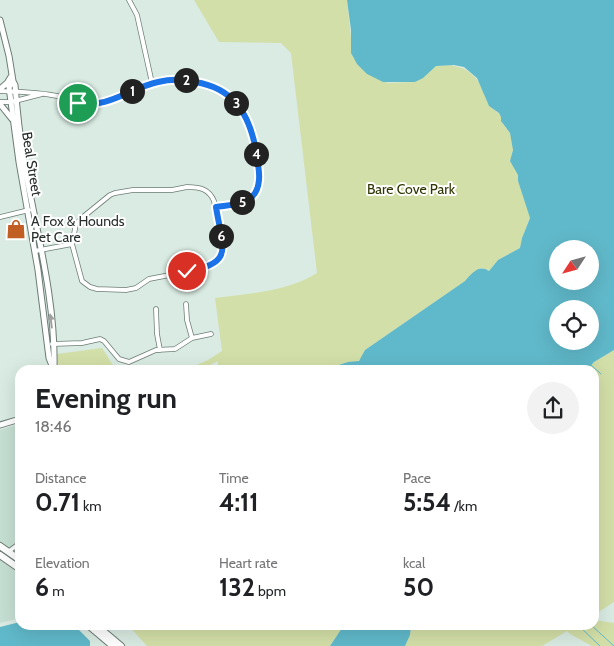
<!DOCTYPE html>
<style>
:root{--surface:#fff;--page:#f2f2f2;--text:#202124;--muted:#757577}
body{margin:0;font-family:Cabin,sans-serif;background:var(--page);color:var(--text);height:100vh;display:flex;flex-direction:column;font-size:19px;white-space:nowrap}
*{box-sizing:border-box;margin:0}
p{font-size:16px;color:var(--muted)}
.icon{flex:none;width:28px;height:28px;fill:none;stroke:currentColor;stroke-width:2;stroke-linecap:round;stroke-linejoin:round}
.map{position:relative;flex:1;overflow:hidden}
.side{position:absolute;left:15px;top:365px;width:584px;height:265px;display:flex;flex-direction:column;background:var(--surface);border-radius:15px;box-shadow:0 5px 20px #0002}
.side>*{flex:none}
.needle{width:32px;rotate:234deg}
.buttons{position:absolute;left:549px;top:240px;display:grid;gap:10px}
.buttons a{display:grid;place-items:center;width:50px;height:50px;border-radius:50%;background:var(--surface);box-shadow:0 5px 20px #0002;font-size:25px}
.pin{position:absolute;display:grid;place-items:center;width:42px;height:42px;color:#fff;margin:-21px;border:2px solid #fff;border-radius:50%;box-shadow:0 1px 5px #0007}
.km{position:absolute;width:25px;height:25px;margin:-12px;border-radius:50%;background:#222;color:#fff;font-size:14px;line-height:25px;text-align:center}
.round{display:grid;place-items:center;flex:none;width:52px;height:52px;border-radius:26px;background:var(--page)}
.headline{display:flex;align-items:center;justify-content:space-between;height:85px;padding:0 20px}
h1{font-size:28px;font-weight:700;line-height:38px}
.figures{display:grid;grid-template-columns:repeat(3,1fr);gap:8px;height:85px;padding:5px 20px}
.figures div{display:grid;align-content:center}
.figures b{font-size:25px;font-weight:700}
.figures small{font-size:14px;font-weight:400}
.figures p{font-size:14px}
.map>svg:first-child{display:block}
</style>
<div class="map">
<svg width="614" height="646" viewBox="0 0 614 646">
<rect width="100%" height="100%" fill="#d9ebe2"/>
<path fill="#c6dfd3" d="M20,424v132l-20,-14v-112z
M0,560l20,14v44l-20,5z"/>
<path fill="#d3dfa8" d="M194,0h153l6,58 25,21 10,4 27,-1 21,-16c19,-3 37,2 45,21 3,5 4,12 8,18 2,4 8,5 11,10 2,2 1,5 2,7 2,5 7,8 9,13 4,8 2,18 -1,26l9,14 -1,6 12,36 -8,21 -2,10 -22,12 -9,11c-10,-8 -16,3 -24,10l-100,69 -4,9 -5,3h-8l-25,8h-105v-9l-18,9h-15l23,-10 14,-9 -7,-53c35,-5 72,-6 102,-25l-26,-220 -10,-10 -62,-1z
M102,348l14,22h-57l-2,-16z
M614,350v252l-20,13v-245h-7l7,-8z
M594,620l20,3v23h-22l-22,-12 -3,-3 -25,15h-137l5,-11 1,-10h183z
M128,625h216l-14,21h-183z"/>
<path fill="#60b9ca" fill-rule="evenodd" d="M347,0h267v350l-20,12 -7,8h-264l25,-8 11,-1 6,-11 100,-69c7,-8 14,-17 24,-10l9,-11 22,-12 2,-10 8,-20 -12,-37v-6l-8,-14 3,-11 -3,-17 -9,-12v-4l-2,-4 -10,-7 -12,-28 -13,-11 -10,-2 -18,1 -13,12 -8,4h-32l-16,-8 -10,-10 -6,-11v-23zM558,249h32v32h-32zM558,309h32v32h-32z
M20,622v3h54l16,16v5h-90v-19z
M344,625h67l-1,10 -5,11h-75z"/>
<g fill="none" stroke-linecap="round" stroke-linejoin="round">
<path stroke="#60b9ca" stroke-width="1" d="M591,365l10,9
M578,625l22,21
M591,625l23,21"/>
<defs>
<path id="minor" d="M129,0l8,15 15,68
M0,91c19,1 38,1 57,5 11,3 21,9 33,9 14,1 27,-7 39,-12 30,-14 61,-19 91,-3 9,5 17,12 22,21 10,15 25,68 13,84 -8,10 -27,10 -39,12
M0,102h11l31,-8
M187,187c13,0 22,2 27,14l9,49 -2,8 -5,5 -10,5 -57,11 -13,9 -10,2 -29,-1 -7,-2 -8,-6 -10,-37 4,-20 7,-7 27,-22 5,-2 18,-3h39z
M0,217l29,-7
M35,251l37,-7
M186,304l1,16 5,18
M156,309l1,25 3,16
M52,344l30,-1 18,-4 4,2 15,18 10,3 27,-12 19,-1 17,-11 19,-4
M8,552l12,-9"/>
<path id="tertiary" d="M0,20l9,36 4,25 2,4c2,26 5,52 9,77 12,68 32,138 30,208
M13,81l-4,6 10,75 19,108 11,88 4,10
M0,89l7,-6 5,-8
M0,104l12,15
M0,425l20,-6"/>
<path id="primary" d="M0,546l20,14
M0,555l20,14
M88,625l25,21
M96,625l25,21"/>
</defs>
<use href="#minor" stroke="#6d7d75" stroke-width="5.5"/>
<use href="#tertiary" stroke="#6d7d75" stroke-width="7"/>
<use href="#primary" stroke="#6d7d75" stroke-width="8"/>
<use href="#minor" stroke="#fff" stroke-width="4"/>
<use href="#tertiary" stroke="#fff" stroke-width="5"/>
<use href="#primary" stroke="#fff" stroke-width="6"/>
</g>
<defs><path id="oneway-solid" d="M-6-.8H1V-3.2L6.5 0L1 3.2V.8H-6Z" transform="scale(1.25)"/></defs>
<use fill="#9ea1a0" href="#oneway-solid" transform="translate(51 321) rotate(-97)"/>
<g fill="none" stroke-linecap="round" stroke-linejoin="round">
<defs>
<path id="route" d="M78,103c30,6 52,-15 80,-21 12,-3 25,-3 37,0 39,6 54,32 61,68 1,10 4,21 3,30 -2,25 -23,24 -43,27 6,39 20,57 -29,64"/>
</defs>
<use href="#route" stroke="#fff" stroke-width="10"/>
<use href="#route" stroke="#1a73e8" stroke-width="6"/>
</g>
<defs>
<symbol id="shop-bare" viewBox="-9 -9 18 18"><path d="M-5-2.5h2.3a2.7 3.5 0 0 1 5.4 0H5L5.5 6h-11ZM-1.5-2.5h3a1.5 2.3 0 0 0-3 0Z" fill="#c05e23" stroke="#fff" stroke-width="2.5" paint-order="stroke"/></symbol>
</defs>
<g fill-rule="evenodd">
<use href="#shop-bare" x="2" y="215" width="28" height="28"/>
</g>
<g text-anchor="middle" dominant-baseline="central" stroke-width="4" stroke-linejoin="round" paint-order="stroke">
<g font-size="14" fill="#272e2b" stroke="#fff">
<text transform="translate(32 164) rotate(81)">Beal Street</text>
</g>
<g font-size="14" fill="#2f3602" stroke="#fff">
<text x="411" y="189">Bare Cove Park</text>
</g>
<g font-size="14" fill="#272e2b" stroke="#fff" text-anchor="start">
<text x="31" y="221">A Fox &amp; Hounds<tspan x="31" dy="16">Pet Care</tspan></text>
</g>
</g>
</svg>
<div class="buttons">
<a><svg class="needle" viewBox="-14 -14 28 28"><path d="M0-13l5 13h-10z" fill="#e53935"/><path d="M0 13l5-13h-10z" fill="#757577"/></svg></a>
<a><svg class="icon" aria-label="locate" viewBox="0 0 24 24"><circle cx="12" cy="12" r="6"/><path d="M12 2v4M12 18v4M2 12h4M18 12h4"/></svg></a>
</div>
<div class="pin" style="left:78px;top:103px;background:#1e9e55"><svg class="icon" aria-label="arrive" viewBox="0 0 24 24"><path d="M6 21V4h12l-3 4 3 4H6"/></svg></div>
<div class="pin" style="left:187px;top:271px;background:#d93025"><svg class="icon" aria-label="check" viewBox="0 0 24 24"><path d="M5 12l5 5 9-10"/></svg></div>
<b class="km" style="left:132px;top:91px">1</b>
<b class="km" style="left:186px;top:80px">2</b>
<b class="km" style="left:236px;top:103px">3</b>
<b class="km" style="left:256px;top:154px">4</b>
<b class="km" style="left:242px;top:202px">5</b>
<b class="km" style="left:221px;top:236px">6</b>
<section class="side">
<div class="headline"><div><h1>Evening run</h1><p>18:46</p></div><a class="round"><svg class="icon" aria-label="share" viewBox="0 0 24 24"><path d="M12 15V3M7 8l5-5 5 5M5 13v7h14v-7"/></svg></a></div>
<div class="figures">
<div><p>Distance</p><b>0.71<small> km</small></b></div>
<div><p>Time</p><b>4:11</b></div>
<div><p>Pace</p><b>5:54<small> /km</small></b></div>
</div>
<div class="figures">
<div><p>Elevation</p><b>6<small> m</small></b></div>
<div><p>Heart rate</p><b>132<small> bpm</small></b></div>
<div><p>kcal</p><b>50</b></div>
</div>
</section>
</div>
